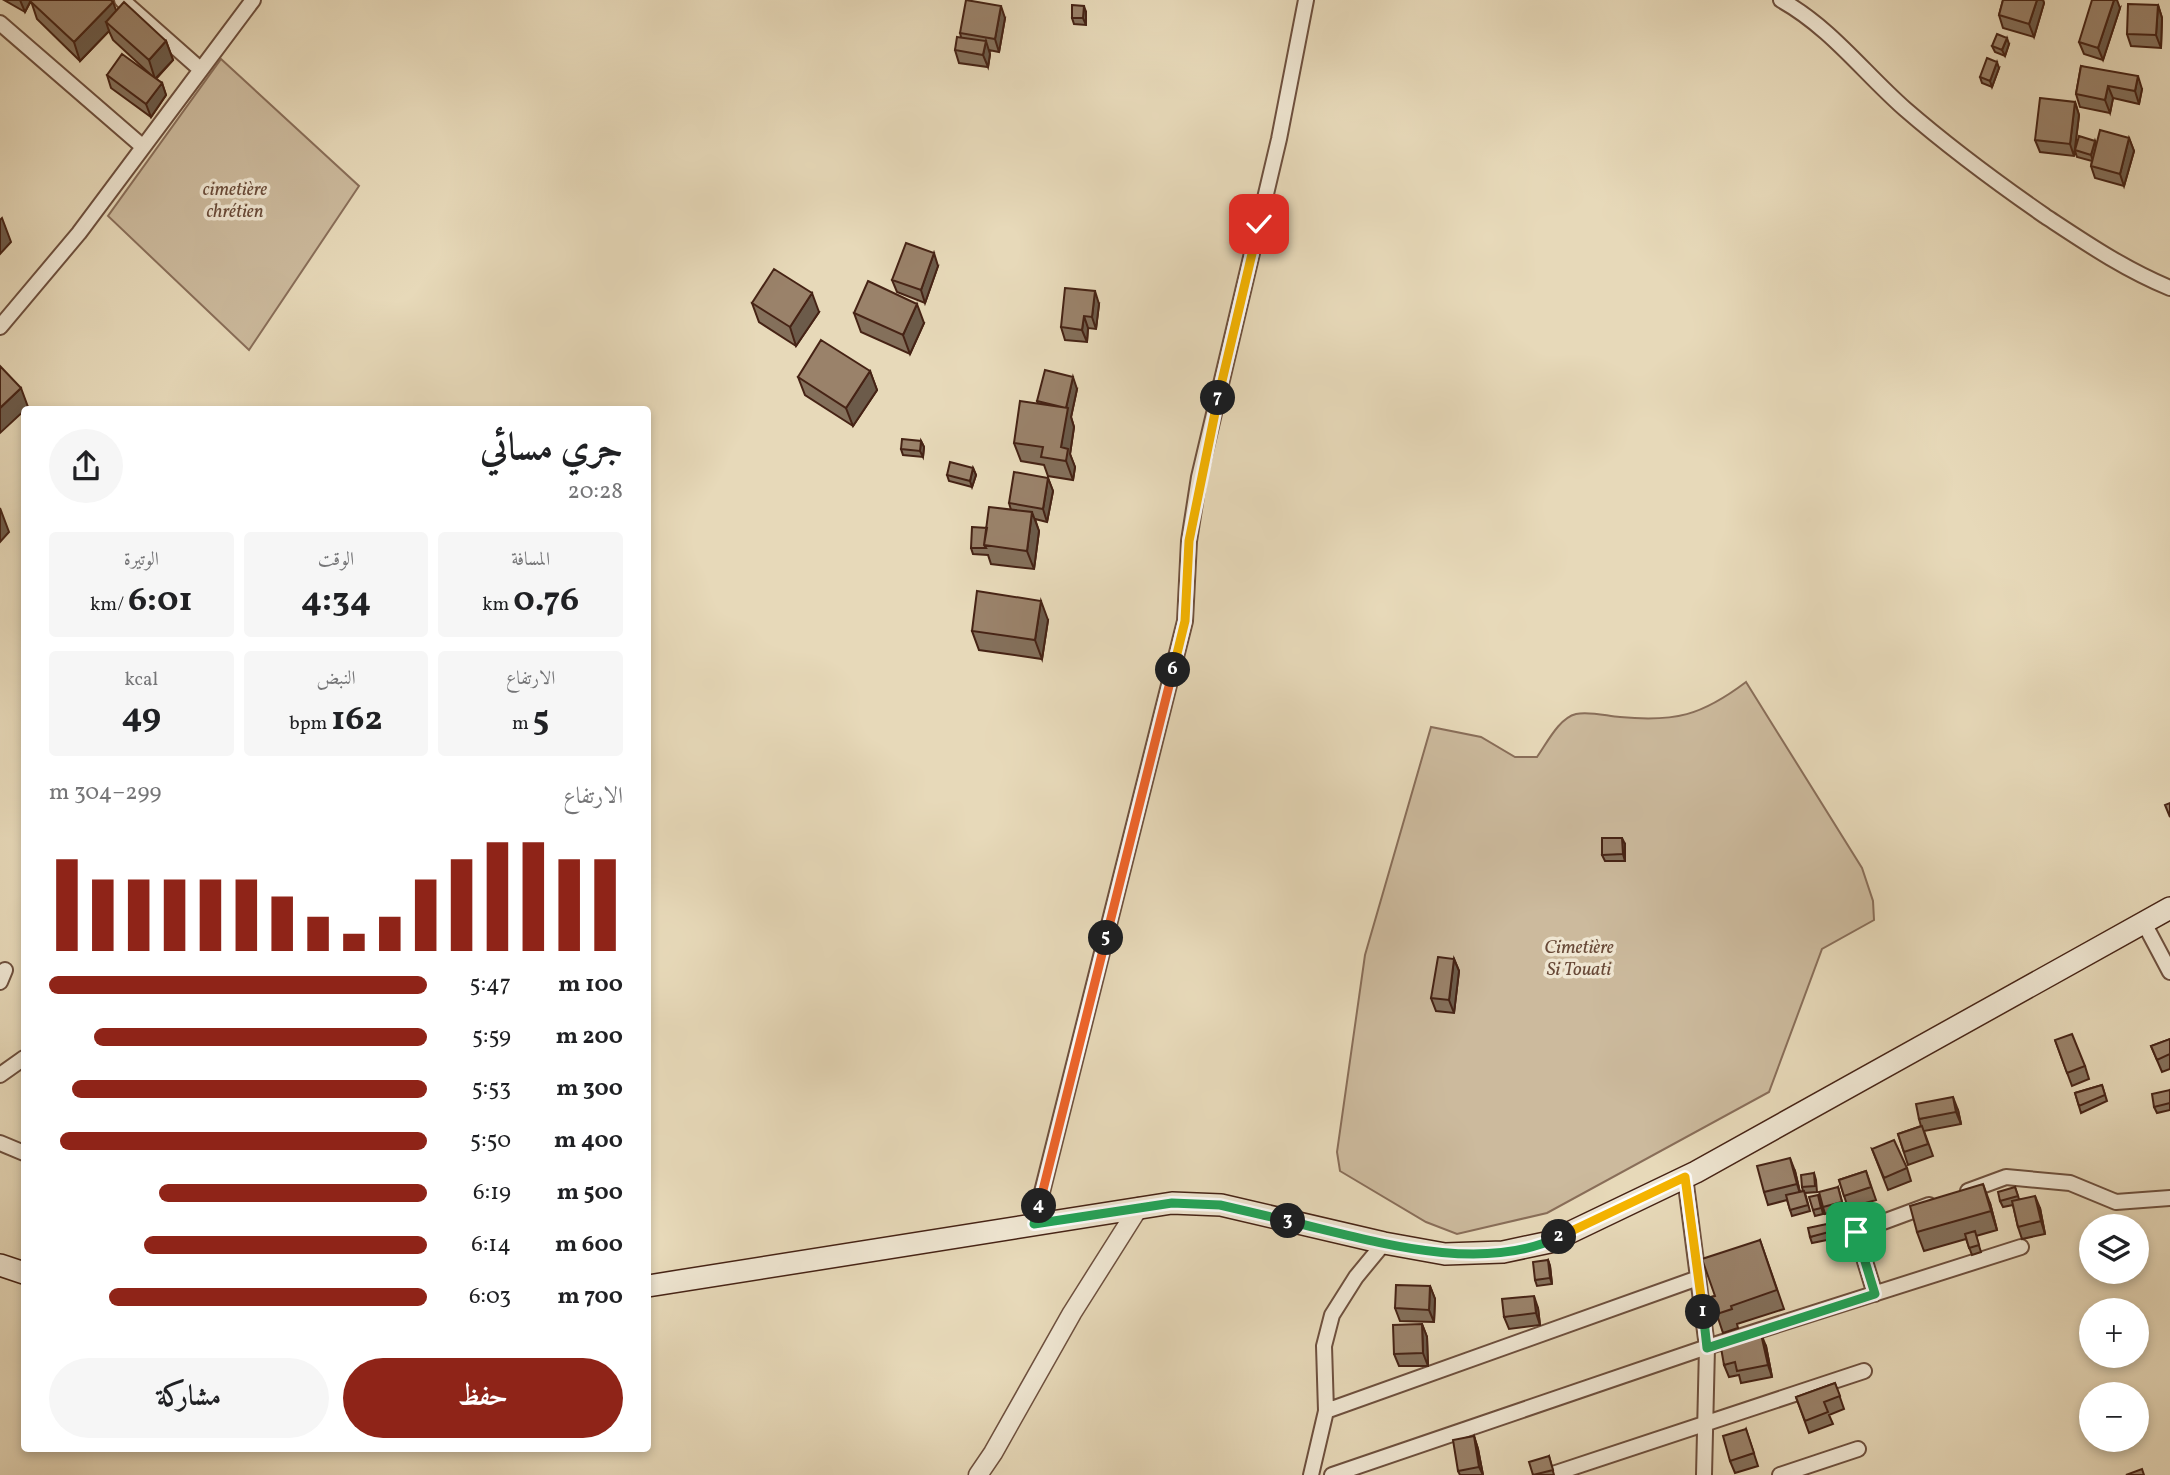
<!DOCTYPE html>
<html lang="ar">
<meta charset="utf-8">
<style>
:root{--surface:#fff;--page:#f6f6f6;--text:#202124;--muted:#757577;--accent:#8f2418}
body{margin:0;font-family:Vollkorn,Amiri,serif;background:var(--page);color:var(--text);direction:rtl;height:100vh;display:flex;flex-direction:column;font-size:26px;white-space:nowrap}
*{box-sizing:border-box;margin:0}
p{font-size:23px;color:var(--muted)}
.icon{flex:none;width:38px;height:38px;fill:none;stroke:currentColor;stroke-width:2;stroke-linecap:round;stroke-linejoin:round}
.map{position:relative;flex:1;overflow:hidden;direction:ltr}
.details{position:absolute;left:21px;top:406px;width:630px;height:1046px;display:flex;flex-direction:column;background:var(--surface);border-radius:7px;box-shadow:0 4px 10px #0003;direction:rtl}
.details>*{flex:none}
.fabs{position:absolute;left:2079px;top:1214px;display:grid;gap:14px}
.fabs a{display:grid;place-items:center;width:70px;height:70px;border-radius:50%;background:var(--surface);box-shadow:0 4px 10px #0003;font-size:35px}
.pin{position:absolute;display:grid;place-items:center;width:60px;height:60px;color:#fff;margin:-30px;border-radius:14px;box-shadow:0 4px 10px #0006}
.km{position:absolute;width:35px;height:35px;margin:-18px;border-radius:50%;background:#222;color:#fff;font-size:19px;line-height:35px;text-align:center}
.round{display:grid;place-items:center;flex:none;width:74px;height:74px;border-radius:37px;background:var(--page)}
.head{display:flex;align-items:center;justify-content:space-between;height:119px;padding:0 28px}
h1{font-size:38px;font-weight:700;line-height:52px}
.metrics{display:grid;grid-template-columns:repeat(3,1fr);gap:10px;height:119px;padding:7px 28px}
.metrics div{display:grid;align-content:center;border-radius:7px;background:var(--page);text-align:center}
.metrics b{font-size:35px;font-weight:700}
.metrics small{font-size:19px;font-weight:400}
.metrics p{font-size:19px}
.chart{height:196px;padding:14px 28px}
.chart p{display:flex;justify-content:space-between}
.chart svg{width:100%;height:126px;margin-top:7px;stroke:var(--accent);stroke-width:6}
.primary-button{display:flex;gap:14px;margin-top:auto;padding:14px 28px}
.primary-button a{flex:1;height:80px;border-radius:42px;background:var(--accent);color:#fff;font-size:28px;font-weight:700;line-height:80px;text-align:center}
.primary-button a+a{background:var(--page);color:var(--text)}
ul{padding:0 28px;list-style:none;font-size:23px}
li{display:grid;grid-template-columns:112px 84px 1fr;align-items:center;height:52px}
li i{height:18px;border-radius:9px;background:var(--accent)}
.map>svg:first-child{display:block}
</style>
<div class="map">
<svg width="2170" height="1475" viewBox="0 0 2170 1475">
<rect width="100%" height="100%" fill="#e7d9b9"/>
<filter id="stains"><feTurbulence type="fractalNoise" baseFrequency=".00286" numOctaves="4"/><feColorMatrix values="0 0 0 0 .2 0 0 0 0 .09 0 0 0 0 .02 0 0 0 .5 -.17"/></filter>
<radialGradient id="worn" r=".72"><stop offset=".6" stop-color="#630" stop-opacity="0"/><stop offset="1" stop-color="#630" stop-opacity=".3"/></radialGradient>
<path fill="#ccba9d" stroke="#896e59" stroke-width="2" d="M221,59l138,127 -110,164 -141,-134z
M1746,682l116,186 11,33 1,19 -52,29 -53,143 -222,121 -90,21 -31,-12 -86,-51 -3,-19 28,-197 66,-228 50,10 34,20h22c10,-14 22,-39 39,-43 13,-3 31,2 44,3 55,5 81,-1 126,-35z"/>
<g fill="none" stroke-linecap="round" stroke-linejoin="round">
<defs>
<path id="minor" d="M122,0l78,69
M1781,0c50,28 82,72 124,109 45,39 91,73 140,107 41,27 79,53 125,72
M0,23l142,123
M0,327l79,-94 174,-233
M2144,923l26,49
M0,982l5,-12
M0,1075l24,-17
M0,1143l24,10
M1685,1177l22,170 -3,128
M1968,1191l38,-14 64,6 46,19 54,-4
M1034,1224l151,-603 4,-80 10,-64 80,-338 27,-139
M1875,1294l-19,-62 73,-27
M1326,1411l372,-133
M1311,1475l15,-64 -2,-65 8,-31 24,-38 28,-34
M1332,1475l375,-128 314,-100
M1550,1475l314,-104
M1780,1475l78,-26"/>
<path id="tertiary" d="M978,1475l15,-22 79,-140 67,-106"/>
<path id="secondary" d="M0,1265l24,8
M648,1286l524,-83 49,2 163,38 61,11 58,-2 47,-10 146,-70 474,-264"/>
</defs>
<use href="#minor" stroke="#6e503e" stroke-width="18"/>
<use href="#tertiary" stroke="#6e503e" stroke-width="21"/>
<use href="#secondary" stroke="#462315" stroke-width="24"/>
<use href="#minor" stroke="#efe6d2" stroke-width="14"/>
<use href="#tertiary" stroke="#efe6d2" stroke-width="18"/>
<use href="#secondary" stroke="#efe6d2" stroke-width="21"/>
</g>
<path fill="#84705b" stroke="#462315" stroke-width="2" d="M4,0h107l5,11 50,30 7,19 -17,19 6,4 4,12 -15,22 -40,-29 -4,-13 43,-1 -37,-34 -4,-9 -29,30 -43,-42 -6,-18 -6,11z
M2003,0h40l1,3 -10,34 -31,-9 -4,-13z
M2158,5l4,13 -1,30 -30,-2 -4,-12z
M2120,8l-17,52 -19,-6 -5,-12z
M1086,12v13l-12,-1 -2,-6z
M1005,18l-6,34 -10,-2 1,4 -2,13 -29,-4 -4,-13 6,-13 -1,-4z
M2009,44l-4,12 -10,-4 -3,-6z
M2081,66l61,23 -3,15 -26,-6 -3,15 -30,-6 -4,-13z
M1999,68l-7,19 -10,-4 -2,-6z
M2075,102l4,13 -4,33 20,-7 1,4 33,-7 5,13 -10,35 -29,-8 -4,-12 1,-5 -15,-4 -2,-6 -1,5 -34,-4 -5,-12z
M938,266l-13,37 -28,-11 -5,-12z
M752,303l67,9 -23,34 -37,-24z
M1099,304l-3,25 -8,-1 -1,14 -22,-2 -4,-13z
M854,313l70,10 -14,31 -49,-22z
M870,371l7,19 -24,36 -48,-31 -7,-18z
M1077,389l-6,28 3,10 -4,27 5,13 -2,13 -25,-4 -4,-11 -23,-4 -7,-18 24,-39 -1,-3z
M921,441l3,6 -1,10 -20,-2 -2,-6z
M973,468l3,7 -4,12 -23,-6 -2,-6z
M1048,478l5,13 -6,31 -12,-3 4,12 -5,38 -43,-5 -3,-9 -15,-1 -2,-6 16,-20 24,-18 -2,-7z
M1048,620l-6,39 -63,-9 -7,-19z
M1625,844v17h-20l-3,-6z
M1454,959l5,12 -5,42 -18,-2 -5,-13z
M2170,1039v30l-8,3 -11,-26z
M2055,1040l30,26 4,13 -17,7z
M2102,1085l5,16 -26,12 -6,-20z
M2170,1090v20l-13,3 -3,-6z
M1958,1110l3,14 -37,7 9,25 -25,9 -10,-31 23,-8 -2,-7z
M1872,1149l35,19 4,13 -23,9z
M1795,1171l5,21 3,-1 -1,-4 12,-14 2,7 1,12 -12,1 5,18 -18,5 -5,-16 -19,5 -4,-13z
M1866,1171l10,29 -28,8 -9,-28z
M1838,1187l6,22 -19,5 -2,-7z
M2015,1187l4,12 21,9 5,26 -23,5 -4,-12 -5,-22 -10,2 -3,-6z
M1820,1201l3,13 -8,2 -2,-6z
M1990,1203l7,27 -21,6 5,16 -9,3 -6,-16 -42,12 -7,-19z
M1830,1230l2,9 -20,4 -2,-6z
M1760,1240l24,69 -47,15 1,4 -15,5 -12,-36 4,-1z
M1548,1260l2,6 2,18 -15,2 -2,-6z
M1430,1286l5,13 -1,23 -34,-1 -5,-13z
M1538,1308l2,17 -31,4 -5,-12z
M1422,1324l5,13 1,29h-29l-5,-12z
M1766,1346l6,31 -31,6 -2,-8 -10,2 -5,-12z
M1835,1383l9,26 -15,6 4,9 -24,9 -13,-36z
M1746,1429l12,37 -23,7 -5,-12z
M1474,1436l4,13 5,26h-23l-2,-4z
M1549,1456l5,19h-21z"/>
<path fill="#6c5b4a" stroke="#462315" stroke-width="2" d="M20,0h11l-6,12z
M2037,0h6l1,3 -10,34 -5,-13z
M2114,0h3l3,8 -17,52 -5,-12z
M113,2l7,19 -14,1 3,9 -29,30 -6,-19z
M2158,5l4,13 -1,30 -5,-13z
M1001,6l4,12 -6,34 -4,-13z
M1084,6l2,6v13l-3,-7z
M2007,38l2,6 -4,12 -3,-6z
M166,41l7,19 -18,19 -6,-19z
M986,41l4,13 -2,13 -5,-12z
M1997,62l2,6 -7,19 -2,-6z
M2138,76l4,13 -3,15 -4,-13z
M162,83l4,12 -15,22 -5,-13z
M2108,86l5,12 -3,15 -5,-13z
M2075,102l4,13 -5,41 -4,-12z
M2129,138l5,13 -10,35 -4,-12z
M2095,141l2,6 -4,14 -2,-6z
M2,218l9,24 -11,12v-34z
M934,253l4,13 -13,37 -4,-13z
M1095,291l4,13 -3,25 -4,-12z
M812,293l7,19 -23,34 -6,-19z
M917,304l7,19 -14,31 -7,-19z
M1084,316l4,12 -1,14 -5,-12z
M870,371l7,19 -24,36 -7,-18z
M1073,377l4,12 -6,28 3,10 -4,27 5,13 -2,13 -12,-33 5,-39z
M21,388l7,19 -28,26v-25z
M921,441l3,6 -1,10 -3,-6z
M973,468l3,7 -4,12 -2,-6z
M1048,478l5,13 -6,31 -4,-13z
M0,508l9,24 -9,10z
M1032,512l7,19 -5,38 -7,-18z
M1041,601l7,19 -6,39 -7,-19z
M1622,838l3,6v17l-2,-7z
M1454,959l5,12 -5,42 -5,-13z
M1953,1097l5,13 3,14 -5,-12z
M1790,1158l5,13 6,26 -4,-13z
M1983,1184l7,19 7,27 -6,-19z
M2035,1196l5,12 5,26 -4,-13z
M1548,1260l2,6 2,18 -2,-6z
M1430,1286l5,13 -1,23 -5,-12z
M1534,1296l4,12 2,17 -4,-12z
M1422,1324l5,13 1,29 -5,-13z
M1761,1334l5,12 6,31 -4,-12z
M1474,1436l4,13 5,26 -4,-8z"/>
<path fill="#9a826a" stroke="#462315" stroke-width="2" d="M31,0h80l2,2 -39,40 -44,-41z
M966,0l35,6 -6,33 -35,-6z
M2003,0h34l-8,24 -30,-9z
M2092,0h22l-16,48 -19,-6z
M124,2l42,39 -17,19 -43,-38z
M2128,4l30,1 -2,30 -29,-1z
M1072,5l12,1 -1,12h-11z
M1997,34l10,4 -5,12 -10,-4z
M957,37l29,4 -3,14 -28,-5z
M122,54l40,29 -16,21 -39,-29z
M1987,58l10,4 -7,19 -10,-4z
M2081,66l57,10 -3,15 -27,-5 -3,14 -29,-6z
M2040,98l35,4 -5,42 -35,-4z
M2100,130l29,8 -9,36 -29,-8z
M2079,136l16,5 -4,14 -16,-5z
M906,243l28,10 -13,37 -29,-10z
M774,269l38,24 -22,34 -38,-24z
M868,281l49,23 -14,31 -49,-22z
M1065,288l30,3 -3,26 -8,-1 -2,14 -21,-3z
M821,340l49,31 -24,37 -48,-31z
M0,366l21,22 -21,20z
M1045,370l28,7 -7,31 -29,-7z
M1020,401l48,7 -7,39 7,2 -2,12 -25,-4 2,-10 -29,-4z
M902,439l19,2 -1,10 -19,-2z
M950,462l23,6 -3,13 -23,-6z
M1014,472l34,6 -5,31 -34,-6z
M989,507l43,5 -5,39 -43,-6z
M972,527l15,1 -3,17 2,3h-15z
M977,591l64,10 -6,39 -63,-9z
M2170,803v14l-5,-12z
M1602,838h20l1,16 -21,1z
M1438,957l16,2 -5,41 -18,-2z
M2072,1034l13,32 -18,7 -12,-33z
M2170,1039v15l-13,6 -6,-14z
M2102,1085l3,10 -26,11 -4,-13z
M2170,1090v13l-16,4 -2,-13z
M1953,1097l3,15 -37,7 -3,-15z
M1922,1126l6,18 -24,8 -6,-18z
M1894,1140l13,28 -23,10 -12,-29z
M1790,1158l7,26 -33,8 -7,-26z
M1866,1171l5,16 -27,9 -5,-16z
M1814,1173l1,13 -13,1 -1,-12z
M1983,1184l8,27 -74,21 -7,-26z
M1838,1187l4,15 -19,5 -4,-15z
M2015,1187l3,9 -18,5 -2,-9z
M1804,1191l4,14 -18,5 -4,-15z
M1818,1195l3,13 -8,2 -4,-13z
M2035,1196l6,25 -23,6 -6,-26z
M1827,1224l2,8 -19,5 -2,-9z
M1975,1231l4,14 -10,3 -4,-14z
M1760,1240l17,50 -46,16 1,3 -15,5 -6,-17 4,-1 -13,-37z
M1548,1260l2,18 -15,2 -2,-18z
M1396,1285l34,1 -1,24 -34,-2z
M1534,1296l2,17 -32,4 -2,-18z
M1422,1324l1,29 -29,1 -1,-29z
M1761,1334l7,31 -31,6 -2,-9 -11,3 -4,-23z
M1835,1383l5,13 -16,6 4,10 -23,9 -9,-24z
M1746,1429l8,24 -24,8 -7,-25z
M1474,1436l5,31 -21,4 -5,-31z
M1549,1456l4,14 -20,5 -4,-13z
M2142,1469l2,6h-18z"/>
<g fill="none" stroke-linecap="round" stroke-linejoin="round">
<defs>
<path id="split-1" d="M1703,1312l4,36 168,-54 -19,-62"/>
<path id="split-2" d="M1559,1237l126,-60 18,135"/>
<path id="split-3" d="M1288,1221c82,19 191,54 271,16"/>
<path id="split-4" d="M1039,1206l-5,18 138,-21 48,2 68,16"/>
<path id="split-5" d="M1039,1206l67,-268"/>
<path id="split-6" d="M1106,938l67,-268"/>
<path id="split-7" d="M1173,670l12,-49 4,-80 29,-143"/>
<path id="split-8" d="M1218,398l41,-174"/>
</defs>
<use href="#split-1" stroke="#fff" stroke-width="14"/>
<use href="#split-2" stroke="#fff" stroke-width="14"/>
<use href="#split-3" stroke="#fff" stroke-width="14"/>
<use href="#split-4" stroke="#fff" stroke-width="14"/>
<use href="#split-5" stroke="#fff" stroke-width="14"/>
<use href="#split-6" stroke="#fff" stroke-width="14"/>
<use href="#split-7" stroke="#fff" stroke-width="14"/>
<use href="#split-8" stroke="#fff" stroke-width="14"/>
<use href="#split-1" stroke="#22a559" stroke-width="9"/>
<use href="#split-2" stroke="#f5b400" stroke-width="9"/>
<use href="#split-3" stroke="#22a559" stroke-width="9"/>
<use href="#split-4" stroke="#22a559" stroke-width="9"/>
<use href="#split-5" stroke="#f0652b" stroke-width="9"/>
<use href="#split-6" stroke="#f0652b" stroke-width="9"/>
<use href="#split-7" stroke="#f5b400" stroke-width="9"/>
<use href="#split-8" stroke="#f5b400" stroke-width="9"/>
</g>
<g text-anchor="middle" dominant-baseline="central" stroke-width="7" stroke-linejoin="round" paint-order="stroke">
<g font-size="19" font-style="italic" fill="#684937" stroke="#efe6d2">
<text x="235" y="190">cimetière<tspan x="235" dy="22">chrétien</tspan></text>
<text x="1579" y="948">Cimetière<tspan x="1579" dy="22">Si Touati</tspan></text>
</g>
</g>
<rect width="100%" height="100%" filter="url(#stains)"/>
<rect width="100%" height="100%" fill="url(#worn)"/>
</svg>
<div class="fabs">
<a><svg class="icon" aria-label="layers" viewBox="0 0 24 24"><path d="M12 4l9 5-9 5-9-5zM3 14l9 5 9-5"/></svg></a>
<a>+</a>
<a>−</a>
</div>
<div class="pin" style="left:1856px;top:1232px;background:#1e9e55"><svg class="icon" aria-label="arrive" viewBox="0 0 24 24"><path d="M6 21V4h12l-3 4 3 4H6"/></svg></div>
<div class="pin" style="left:1259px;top:224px;background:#d93025"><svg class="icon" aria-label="check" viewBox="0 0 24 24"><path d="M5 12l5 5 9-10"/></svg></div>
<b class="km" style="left:1703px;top:1312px">1</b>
<b class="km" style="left:1559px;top:1237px">2</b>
<b class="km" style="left:1288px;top:1221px">3</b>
<b class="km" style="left:1039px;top:1206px">4</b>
<b class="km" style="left:1106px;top:938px">5</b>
<b class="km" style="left:1173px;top:670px">6</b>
<b class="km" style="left:1218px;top:398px">7</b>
<section class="details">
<div class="head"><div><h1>جري مسائي</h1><p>20:28</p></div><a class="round"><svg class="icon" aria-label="share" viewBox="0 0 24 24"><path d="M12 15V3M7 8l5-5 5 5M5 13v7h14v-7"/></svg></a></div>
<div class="metrics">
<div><p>المسافة</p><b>0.76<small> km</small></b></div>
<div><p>الوقت</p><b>4:34</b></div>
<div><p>الوتيرة</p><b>6:01<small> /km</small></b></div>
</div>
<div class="metrics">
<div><p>الارتفاع</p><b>5<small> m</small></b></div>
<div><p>النبض</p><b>162<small> bpm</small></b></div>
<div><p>kcal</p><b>49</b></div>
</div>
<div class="chart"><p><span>الارتفاع</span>299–304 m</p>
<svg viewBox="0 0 160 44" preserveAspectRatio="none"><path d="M5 44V12M15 44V19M25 44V19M35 44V19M45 44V19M55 44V19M65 44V25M75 44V32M85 44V38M95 44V32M105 44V19M115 44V12M125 44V6M135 44V6M145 44V12M155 44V12"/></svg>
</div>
<ul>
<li><b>100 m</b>5:47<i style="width:100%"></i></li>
<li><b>200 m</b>5:59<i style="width:88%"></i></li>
<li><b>300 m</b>5:53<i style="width:94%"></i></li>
<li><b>400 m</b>5:50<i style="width:97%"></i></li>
<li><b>500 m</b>6:19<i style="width:71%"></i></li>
<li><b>600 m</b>6:14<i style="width:75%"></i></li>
<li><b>700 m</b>6:03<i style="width:84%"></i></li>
</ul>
<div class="primary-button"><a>حفظ</a><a>مشاركة</a></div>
</section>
</div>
